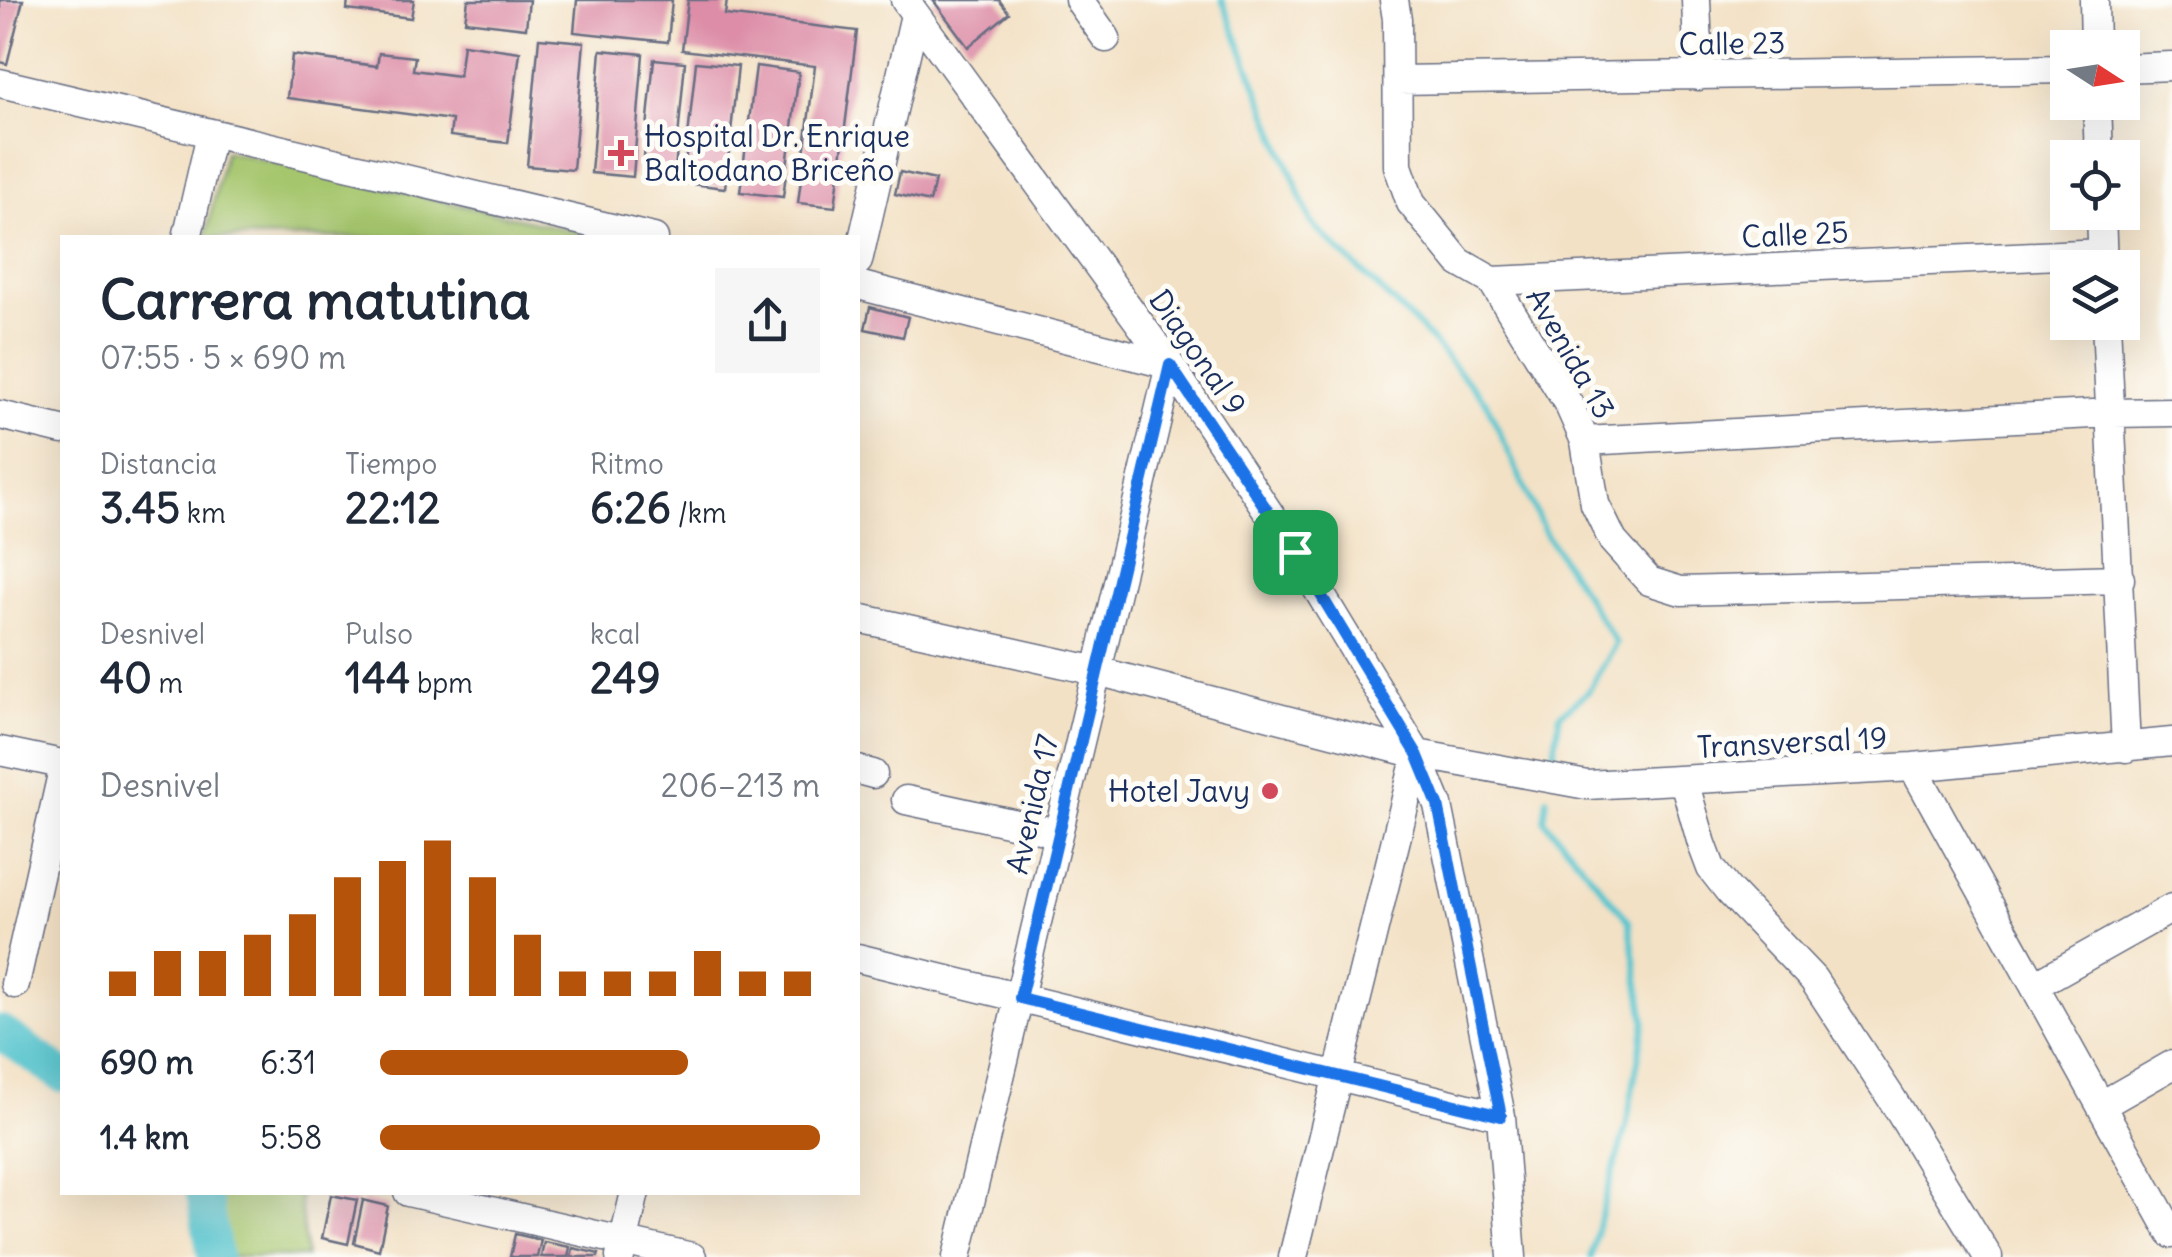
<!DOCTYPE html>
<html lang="es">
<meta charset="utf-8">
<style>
:root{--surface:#fff;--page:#f6f6f7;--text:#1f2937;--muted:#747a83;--accent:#b45309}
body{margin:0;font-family:Delius,sans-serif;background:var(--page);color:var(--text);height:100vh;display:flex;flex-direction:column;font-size:38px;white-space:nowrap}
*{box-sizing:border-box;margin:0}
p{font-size:32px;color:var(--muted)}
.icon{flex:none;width:55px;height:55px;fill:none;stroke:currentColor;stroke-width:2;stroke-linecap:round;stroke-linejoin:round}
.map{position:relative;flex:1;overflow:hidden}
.details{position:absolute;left:60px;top:235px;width:800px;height:960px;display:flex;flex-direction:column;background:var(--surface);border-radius:0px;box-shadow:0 10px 40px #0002}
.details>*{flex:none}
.needle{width:65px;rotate:102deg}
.buttons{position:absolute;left:2050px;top:30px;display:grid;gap:20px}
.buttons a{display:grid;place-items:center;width:90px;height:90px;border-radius:0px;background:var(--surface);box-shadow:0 10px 40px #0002;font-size:50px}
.pin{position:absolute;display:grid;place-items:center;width:85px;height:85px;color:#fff;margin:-42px;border-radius:20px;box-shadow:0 5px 15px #0006}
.round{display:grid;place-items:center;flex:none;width:105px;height:105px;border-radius:0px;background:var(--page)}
.overview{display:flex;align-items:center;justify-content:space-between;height:170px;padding:0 40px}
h1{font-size:55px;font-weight:800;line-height:75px}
.stats{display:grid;grid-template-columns:repeat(3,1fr);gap:15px;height:170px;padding:10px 40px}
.stats div{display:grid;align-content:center}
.stats b{font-size:42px;font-weight:800}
.stats small{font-size:28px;font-weight:400}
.stats p{font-size:28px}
.chart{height:280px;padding:20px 40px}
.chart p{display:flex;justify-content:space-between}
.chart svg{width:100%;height:180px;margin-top:10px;stroke:var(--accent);stroke-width:6}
ul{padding:0 40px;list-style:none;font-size:32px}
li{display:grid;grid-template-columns:160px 120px 1fr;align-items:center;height:75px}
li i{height:25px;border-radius:12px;background:var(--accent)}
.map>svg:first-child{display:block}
</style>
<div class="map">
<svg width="2172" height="1257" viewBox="0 0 2172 1257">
<rect width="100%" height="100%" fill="#fdfcf7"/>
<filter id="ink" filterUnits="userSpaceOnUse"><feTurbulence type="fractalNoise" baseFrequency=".01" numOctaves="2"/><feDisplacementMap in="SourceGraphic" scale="20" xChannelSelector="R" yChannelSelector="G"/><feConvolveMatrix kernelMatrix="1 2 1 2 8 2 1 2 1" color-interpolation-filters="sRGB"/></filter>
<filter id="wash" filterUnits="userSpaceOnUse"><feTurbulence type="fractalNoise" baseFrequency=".0048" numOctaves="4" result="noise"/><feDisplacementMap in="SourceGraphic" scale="40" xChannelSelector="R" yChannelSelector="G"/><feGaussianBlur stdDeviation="2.25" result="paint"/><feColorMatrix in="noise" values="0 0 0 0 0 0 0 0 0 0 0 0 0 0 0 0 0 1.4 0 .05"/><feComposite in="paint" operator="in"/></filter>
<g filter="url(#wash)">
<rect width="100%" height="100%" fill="#f3e1c5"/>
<path fill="#a6c66d" stroke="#607a66" stroke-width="2.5" d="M225,151l376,86 -396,1z
M215,1193h84l7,64h-82z"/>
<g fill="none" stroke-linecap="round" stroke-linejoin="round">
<path stroke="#57c4ce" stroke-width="6" d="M1222,0l90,224 110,106 64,72 58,129 72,112 -28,49 -28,22 -7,46
M1547,798l-3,22 85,101 16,100 -19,106 -27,94 -8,36"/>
<path stroke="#57c4ce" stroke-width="35" d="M0,1032l62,43
M203,1192l12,65"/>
</g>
<g id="blocks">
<path fill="#dd8da7" d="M0,0h23l-16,64 -7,-2z
M348,0h66l-3,18 -64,-8z
M468,0h61l-3,28 -61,-7z
M577,0h95l-4,42 -94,-10z
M688,0h39l-2,15 132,16 -22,176 -37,-4 17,-137 -133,-16z
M933,0h66l10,13 -41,34z
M539,38l45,4 -11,128 -46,-4z
M463,44l57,8 -12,91 -58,-7 2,-16 -165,-22 5,-43 85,11 2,-13 36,4 -2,13 46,6z
M601,50l42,4 -10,123 -42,-4z
M654,59l31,3 -10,108 -32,-3z
M696,62l42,4 -13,122 -42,-5z
M756,66l43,6 -16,125 -43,-5z
M900,172l35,8 -5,22 -35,-8z
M870,307l38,10 -5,20 -38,-8z
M331,1195l26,5 -9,44 -26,-6z
M363,1200l25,6 -9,44 -25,-7z
M515,1234l26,6 -4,17h-27z
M544,1242l26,5 -2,10h-27z
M573,1248l26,6 -1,3h-27z"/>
</g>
</g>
<g filter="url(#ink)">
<use href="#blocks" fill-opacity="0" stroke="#676d82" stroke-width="2.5"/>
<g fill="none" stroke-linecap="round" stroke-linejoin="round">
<defs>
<path id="minor" d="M905,0l265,365 125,187 122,202 21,51 63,311 11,141
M1079,0l27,38
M1394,0l3,19 1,147 13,37 48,59 33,19 77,124 16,36 10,63 18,37 36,40 32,10 439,-12
M1696,0l3,76
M2094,0l1,48
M2122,68l50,-2
M1398,80l670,-11
M0,83l654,155
M2097,102l2,56
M2101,212l2,56
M187,238l24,-104
M858,261l57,-246
M1492,281l610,-28
M858,285l312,80
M2106,322l20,426
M0,415l62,15
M1585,441l527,-28 60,-1
M858,618l239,53 320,83 170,31 326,-18 259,-25
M0,751l62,13
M1913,767l259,467
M858,770l15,4
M1684,781l18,63 9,24 18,23 84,88 79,120 96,158
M906,800l152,33
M858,958l643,158
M15,984l47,-210
M2035,985l137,-77
M2102,1105l70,-40
M408,1192l284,65
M620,1257l15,-65
M957,1257l213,-892
M1293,1257l124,-503"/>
</defs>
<use href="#minor" stroke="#676d82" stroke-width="31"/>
<use href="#minor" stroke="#fff" stroke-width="28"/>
</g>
</g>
<g fill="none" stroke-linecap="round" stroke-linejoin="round" filter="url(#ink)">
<defs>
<path id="route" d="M1170,365l125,187 122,202 21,51 63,311 -481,-118z"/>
</defs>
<use href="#route" stroke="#fff" stroke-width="20"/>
<use href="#route" stroke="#1a73e8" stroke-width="12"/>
</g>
<g fill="#d1495b" stroke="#fdfcf7" stroke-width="4">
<path d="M616 138h10v10h10v10h-10v10h-10v-10h-10v-10h10z"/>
<circle cx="1270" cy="791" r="10"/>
</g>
<g text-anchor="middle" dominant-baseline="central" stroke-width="10" stroke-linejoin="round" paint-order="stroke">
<g font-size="30" fill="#1b2f5e" stroke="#fdfcf7">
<text transform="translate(1732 43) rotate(-1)">Calle 23</text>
<text transform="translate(1795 234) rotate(-3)">Calle 25</text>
<text transform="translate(1198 352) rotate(55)">Diagonal 9</text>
<text transform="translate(1571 353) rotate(60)">Avenida 13</text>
<text transform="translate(1792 742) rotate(-3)">Transversal 19</text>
<text transform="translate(1032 804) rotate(-77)">Avenida 17</text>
</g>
<g font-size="30" fill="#1b2f5e" stroke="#fdfcf7" text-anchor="start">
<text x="644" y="136">Hospital Dr. Enrique<tspan x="644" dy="34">Baltodano Briceño</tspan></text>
<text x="1250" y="791" text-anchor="end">Hotel Javy</text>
</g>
</g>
</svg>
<div class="buttons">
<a><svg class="needle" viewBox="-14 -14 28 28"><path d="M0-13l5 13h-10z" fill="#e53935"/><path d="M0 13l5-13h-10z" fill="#747a83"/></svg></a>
<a><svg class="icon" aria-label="locate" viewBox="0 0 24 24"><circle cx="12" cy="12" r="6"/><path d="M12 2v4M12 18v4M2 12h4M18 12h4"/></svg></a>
<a><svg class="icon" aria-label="layers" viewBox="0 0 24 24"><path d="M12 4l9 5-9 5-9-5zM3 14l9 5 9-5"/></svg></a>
</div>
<div class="pin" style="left:1295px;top:552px;background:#1e9e55"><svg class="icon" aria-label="arrive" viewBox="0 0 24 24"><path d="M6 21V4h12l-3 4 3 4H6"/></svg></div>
<section class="details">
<div class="overview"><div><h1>Carrera matutina</h1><p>07:55 · 5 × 690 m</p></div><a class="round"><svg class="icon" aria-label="share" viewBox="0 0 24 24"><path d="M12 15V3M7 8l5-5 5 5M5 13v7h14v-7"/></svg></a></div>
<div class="stats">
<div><p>Distancia</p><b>3.45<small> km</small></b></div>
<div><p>Tiempo</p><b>22:12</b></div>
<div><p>Ritmo</p><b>6:26<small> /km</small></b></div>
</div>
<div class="stats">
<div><p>Desnivel</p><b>40<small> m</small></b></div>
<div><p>Pulso</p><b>144<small> bpm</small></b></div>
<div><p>kcal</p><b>249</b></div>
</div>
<div class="chart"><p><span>Desnivel</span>206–213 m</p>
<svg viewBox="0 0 160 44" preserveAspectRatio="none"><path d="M5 44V38M15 44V33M25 44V33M35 44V29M45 44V24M55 44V15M65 44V11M75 44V6M85 44V15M95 44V29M105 44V38M115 44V38M125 44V38M135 44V33M145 44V38M155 44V38"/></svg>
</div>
<ul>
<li><b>690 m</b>6:31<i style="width:70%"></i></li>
<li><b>1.4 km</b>5:58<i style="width:100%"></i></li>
</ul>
</section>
</div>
